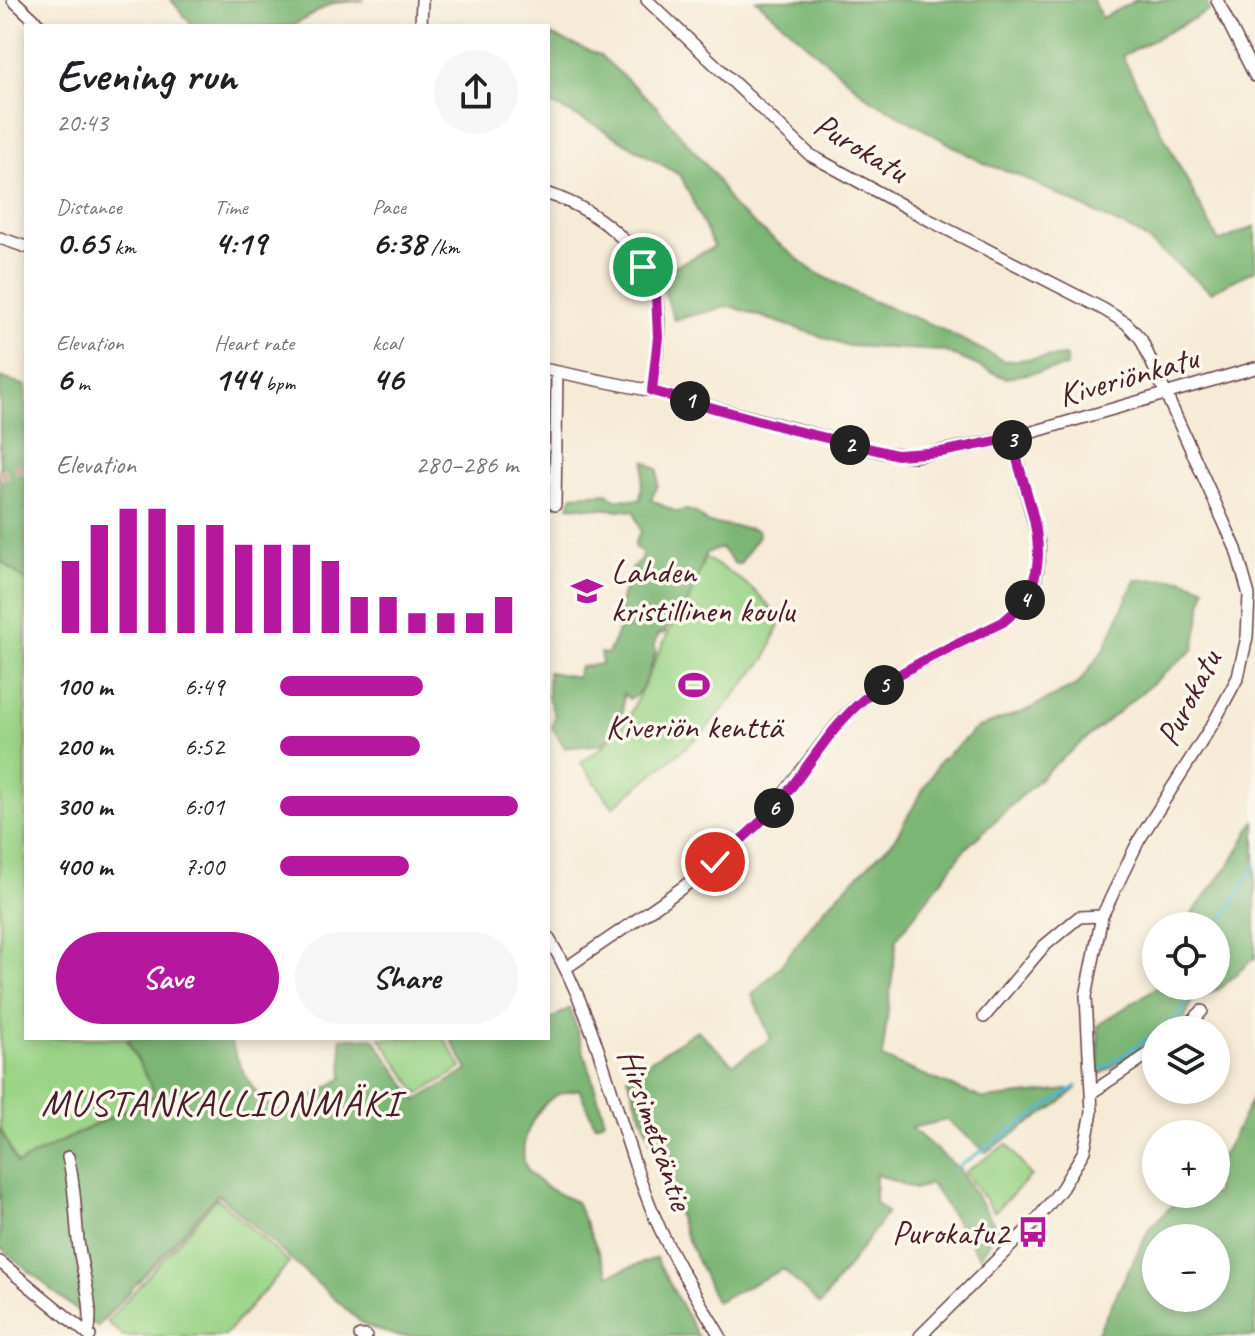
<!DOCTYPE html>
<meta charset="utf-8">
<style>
:root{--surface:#fff;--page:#f6f6f6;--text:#202124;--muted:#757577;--accent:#b5179e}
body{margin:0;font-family:Caveat,sans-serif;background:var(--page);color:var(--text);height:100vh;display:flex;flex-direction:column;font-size:30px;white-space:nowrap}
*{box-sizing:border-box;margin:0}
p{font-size:26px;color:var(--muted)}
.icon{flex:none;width:44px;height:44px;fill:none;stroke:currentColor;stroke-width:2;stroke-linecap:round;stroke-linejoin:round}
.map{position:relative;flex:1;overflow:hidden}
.drawer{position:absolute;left:24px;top:24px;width:526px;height:1016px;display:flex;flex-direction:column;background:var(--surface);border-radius:0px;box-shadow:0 4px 12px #0003}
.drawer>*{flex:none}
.fabs{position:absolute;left:1142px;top:912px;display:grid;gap:16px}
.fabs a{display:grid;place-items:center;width:88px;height:88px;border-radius:50%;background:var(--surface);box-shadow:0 4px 12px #0003;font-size:40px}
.pin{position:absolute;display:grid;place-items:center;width:68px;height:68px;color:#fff;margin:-34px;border:4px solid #fff;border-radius:50%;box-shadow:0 2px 8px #0007}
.km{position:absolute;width:40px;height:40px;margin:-20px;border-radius:50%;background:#222;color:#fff;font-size:22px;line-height:40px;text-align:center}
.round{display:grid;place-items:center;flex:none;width:84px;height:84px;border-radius:42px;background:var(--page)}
.headline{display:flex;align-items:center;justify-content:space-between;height:136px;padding:0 32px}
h1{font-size:44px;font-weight:800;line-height:60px}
.figures{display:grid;grid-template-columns:repeat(3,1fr);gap:12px;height:136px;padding:8px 32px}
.figures div{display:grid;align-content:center}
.figures b{font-size:34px;font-weight:800}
.figures small{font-size:22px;font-weight:400}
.figures p{font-size:22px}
.chart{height:224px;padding:16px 32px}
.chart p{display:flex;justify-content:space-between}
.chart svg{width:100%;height:144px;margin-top:8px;stroke:var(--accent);stroke-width:6}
.action{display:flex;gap:16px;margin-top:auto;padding:16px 32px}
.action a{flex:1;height:92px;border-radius:48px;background:var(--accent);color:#fff;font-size:32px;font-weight:800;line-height:92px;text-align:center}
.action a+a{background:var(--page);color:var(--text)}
ul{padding:0 32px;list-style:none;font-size:26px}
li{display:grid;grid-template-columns:128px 96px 1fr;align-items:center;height:60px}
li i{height:20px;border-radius:10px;background:var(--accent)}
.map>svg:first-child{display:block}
</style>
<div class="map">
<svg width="1255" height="1336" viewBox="0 0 1255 1336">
<rect width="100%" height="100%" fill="#fbf7ec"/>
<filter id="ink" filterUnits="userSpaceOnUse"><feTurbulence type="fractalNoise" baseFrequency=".0125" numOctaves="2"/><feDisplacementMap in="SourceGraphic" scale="16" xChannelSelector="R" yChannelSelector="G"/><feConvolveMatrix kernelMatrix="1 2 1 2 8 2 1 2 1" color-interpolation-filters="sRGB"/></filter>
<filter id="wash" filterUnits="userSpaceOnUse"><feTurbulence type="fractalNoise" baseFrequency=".006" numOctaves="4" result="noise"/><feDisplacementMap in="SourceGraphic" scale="32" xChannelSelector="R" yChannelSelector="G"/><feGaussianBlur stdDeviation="1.8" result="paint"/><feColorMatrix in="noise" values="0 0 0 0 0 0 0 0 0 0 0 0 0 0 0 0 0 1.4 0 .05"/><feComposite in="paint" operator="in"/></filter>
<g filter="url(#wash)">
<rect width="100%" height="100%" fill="#f6ebd7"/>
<path fill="#9bd487" stroke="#727a59" stroke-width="2" d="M704,557c32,20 56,31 76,65l-14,36 -63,75 -90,74 -32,-44 25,-19 25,-32z
M0,560l26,21v457h100l30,56 -139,70 -17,-36z
M380,1038h64l18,30 -43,26z
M1007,1144l24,32 -37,36 -29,-40z
M217,1198l72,65 -65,73h-101l-16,-14z"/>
<path fill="#7cb674" stroke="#636a50" stroke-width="2" fill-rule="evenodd" d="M171,0h194l-32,3 -41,23h-99z
M756,0h337l9,18 34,-18h69l5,10 -88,46 97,186 36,-16v44l-44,22 -70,-57 -123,-60 -35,-12 -116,-66z
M548,34l52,21 55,50 58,68 20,34 80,64 54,28 66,26 71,36 62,-5 1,11 -62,11 -61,-27 -95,-5 -119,-40 -56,14 -15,-46 55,-27 -33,-71 -88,-52 -40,-19 -5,2z
M0,377l26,9v195l-26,-21z
M645,461l13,9v15l-7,15 25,12 11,-2 9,3 11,10 45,6 6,2v5l-18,28h-5l-14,-16 -15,5 -12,36 -14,29h-9l-6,15 -6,1 -5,11 2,7c-6,14 -11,42 -27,47l-6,-6c1,29 -3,28 -20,51l-38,4 -13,-21 3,-11 -7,-19v-25l29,5 3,-10 22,-3 -2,-11 8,1 11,-25h9c-13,-16 -8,-29 -1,-48l12,-3 -7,-9 9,-10 1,-8 -7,-3v-6l6,-10 -7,-21 -65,-5 4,-11 35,-2 6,6 26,1z
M1182,579l23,9 -11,61 -142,118 -86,81 -69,90 -15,120 102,41 92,-10 -16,14 -74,49 -39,-32 -36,8 48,41 39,61 -18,27 -49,-73 -17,5 -38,-15 -1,28 12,11 -67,92 -37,-36 -67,33 -32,-71 -57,-155 70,-46 36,34 38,-25 -19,-44 26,-26 44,-58 72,-71 46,-79 37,-33 48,-17 53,-27 27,-36 30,-68z
M1255,820v140l-2,-1 -32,29 -29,13c-9,23 -10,29 -36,29v10l-57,35 -1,-50 61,-39h57v-60l-32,-2 49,-64z
M570,1008l35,112 -10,5 -16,-36c-7,2 -17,3 -24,7 -21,12 -42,54 -26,76 13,15 29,22 47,30l33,73 47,-17 42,78h-301l-33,-11 -146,-131 -121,133 -97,-80v-119l17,36 139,-69 -30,-57h103c11,29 24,63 55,75l59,-35 -2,-40h32l44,62 51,-30 -18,-32h98v-17z
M1255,1093v243h-159l54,-109 34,-33h32v-32l8,-8zM1156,1238h60v60h-60z"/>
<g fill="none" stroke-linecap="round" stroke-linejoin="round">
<path stroke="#53b3d1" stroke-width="3" d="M1216,933l39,-68
M1160,1030l22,-16 9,-28
M1102,1069l54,-36
M955,1169l122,-83"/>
</g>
</g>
<g filter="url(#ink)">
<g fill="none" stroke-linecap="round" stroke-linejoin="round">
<path stroke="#d4c2b5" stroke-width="11" stroke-dasharray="11 5.5" stroke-linecap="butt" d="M0,479l26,-10"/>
<defs>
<path id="minor" d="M13,0l28,26
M647,0l163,155 121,66 172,88 23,14 15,16 95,210 13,46 -2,42 -9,40 -24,45 -75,118 -37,76 -16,80 6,116 -8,39 -22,37 -27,34 -115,114
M1217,0l38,76
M421,26l1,-26
M548,194c45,14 99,53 108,103 6,31 0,63 -4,94
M0,238l26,9
M548,370l104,21 229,61 33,4 98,-18 243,-70
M555,505l2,-133
M548,937c55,91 69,196 112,292 17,37 39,72 60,107
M566,968c63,-44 132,-86 187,-139 36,-35 59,-78 93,-114 42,-43 105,-66 157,-93 27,-21 38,-45 36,-79l-27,-105
M984,1017l60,-71 35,-29 23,-1
M1183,1030l19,-19
M1091,1093l65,-44
M68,1157c7,27 7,55 10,83 3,32 17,63 10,95
M0,1262l90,74
M360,1336h6"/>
</defs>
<use href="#minor" stroke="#643e45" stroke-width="14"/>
<use href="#minor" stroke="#fff" stroke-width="11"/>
</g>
</g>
<g fill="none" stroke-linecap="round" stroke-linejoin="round" filter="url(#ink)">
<defs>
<path id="route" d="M643,267l13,28 2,42 -6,54 141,39 104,25 44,-3 71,-14c13,66 56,132 -9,184 -46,23 -99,44 -139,77 -32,27 -52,63 -78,95 -21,26 -46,47 -71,68"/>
</defs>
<use href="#route" stroke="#fff" stroke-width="16"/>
<use href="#route" stroke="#b5179e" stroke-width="10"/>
</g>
<defs>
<symbol id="school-bare" viewBox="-9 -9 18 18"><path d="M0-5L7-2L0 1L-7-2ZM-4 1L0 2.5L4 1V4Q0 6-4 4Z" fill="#b5179e" stroke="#fbf7ec" stroke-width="2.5" paint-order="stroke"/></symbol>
<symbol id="stadium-bare" viewBox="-9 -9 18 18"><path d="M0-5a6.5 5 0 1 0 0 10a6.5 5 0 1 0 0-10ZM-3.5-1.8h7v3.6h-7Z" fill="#b5179e" stroke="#fbf7ec" stroke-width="2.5" paint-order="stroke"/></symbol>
<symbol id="bus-bare" viewBox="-9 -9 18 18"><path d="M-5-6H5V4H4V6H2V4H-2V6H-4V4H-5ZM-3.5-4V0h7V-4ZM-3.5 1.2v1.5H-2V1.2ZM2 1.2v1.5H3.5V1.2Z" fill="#b5179e" stroke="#fbf7ec" stroke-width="2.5" paint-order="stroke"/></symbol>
</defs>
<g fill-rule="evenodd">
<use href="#school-bare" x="565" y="569" width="44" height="44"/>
<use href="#stadium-bare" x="672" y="663" width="44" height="44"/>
<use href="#bus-bare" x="1011" y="1210" width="44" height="44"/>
</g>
<g text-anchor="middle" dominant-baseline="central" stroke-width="7" stroke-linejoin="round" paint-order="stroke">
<g font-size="34" fill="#4a1f2b" stroke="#fbf7ec">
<text transform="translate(861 147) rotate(31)">Purokatu</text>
<text transform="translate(1128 376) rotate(-16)">Kiveriönkatu</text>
<text transform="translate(1188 698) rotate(-63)">Purokatu</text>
<text transform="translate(656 1129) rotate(71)">Hirsimetsäntie</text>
</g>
<g font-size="34" fill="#4a1f2b" stroke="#fbf7ec" text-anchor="start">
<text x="611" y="571">Lahden<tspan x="611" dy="39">kristillinen koulu</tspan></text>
<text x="694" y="726" text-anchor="middle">Kiveriön kenttä</text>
<text x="1009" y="1232" text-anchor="end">Purokatu2</text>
</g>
<g font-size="38" letter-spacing="2" fill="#4a1f2b" stroke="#fbf7ec">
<text x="221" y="1102">MUSTANKALLIONMÄKI</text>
</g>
</g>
</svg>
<div class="fabs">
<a><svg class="icon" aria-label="locate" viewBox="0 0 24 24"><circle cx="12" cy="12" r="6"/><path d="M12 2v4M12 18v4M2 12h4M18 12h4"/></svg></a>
<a><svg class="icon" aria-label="layers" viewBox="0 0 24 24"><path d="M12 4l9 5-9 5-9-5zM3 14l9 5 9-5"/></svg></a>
<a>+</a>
<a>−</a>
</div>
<div class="pin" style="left:643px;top:267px;background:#1e9e55"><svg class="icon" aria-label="arrive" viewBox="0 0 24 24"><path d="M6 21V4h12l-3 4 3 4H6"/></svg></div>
<div class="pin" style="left:715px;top:862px;background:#d93025"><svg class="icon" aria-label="check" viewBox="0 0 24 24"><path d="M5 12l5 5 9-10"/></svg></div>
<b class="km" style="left:690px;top:401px">1</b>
<b class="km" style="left:850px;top:445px">2</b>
<b class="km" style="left:1012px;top:440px">3</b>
<b class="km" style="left:1025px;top:600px">4</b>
<b class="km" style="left:884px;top:685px">5</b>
<b class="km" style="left:774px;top:808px">6</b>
<section class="drawer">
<div class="headline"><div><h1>Evening run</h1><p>20:43</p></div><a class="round"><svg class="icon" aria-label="share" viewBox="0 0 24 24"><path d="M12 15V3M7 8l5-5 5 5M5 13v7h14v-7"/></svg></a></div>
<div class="figures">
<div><p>Distance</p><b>0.65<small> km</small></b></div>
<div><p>Time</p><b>4:19</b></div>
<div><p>Pace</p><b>6:38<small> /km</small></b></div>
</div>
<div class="figures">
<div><p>Elevation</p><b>6<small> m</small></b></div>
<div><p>Heart rate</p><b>144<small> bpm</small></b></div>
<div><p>kcal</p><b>46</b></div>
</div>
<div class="chart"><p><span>Elevation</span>280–286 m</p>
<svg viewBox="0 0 160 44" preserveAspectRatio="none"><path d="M5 44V22M15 44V11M25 44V6M35 44V6M45 44V11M55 44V11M65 44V17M75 44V17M85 44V17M95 44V22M105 44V33M115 44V33M125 44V38M135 44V38M145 44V38M155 44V33"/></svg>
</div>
<ul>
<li><b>100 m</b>6:49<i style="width:60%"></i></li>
<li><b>200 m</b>6:52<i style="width:59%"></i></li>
<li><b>300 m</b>6:01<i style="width:100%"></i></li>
<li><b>400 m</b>7:00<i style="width:54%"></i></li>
</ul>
<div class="action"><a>Save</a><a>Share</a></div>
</section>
</div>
